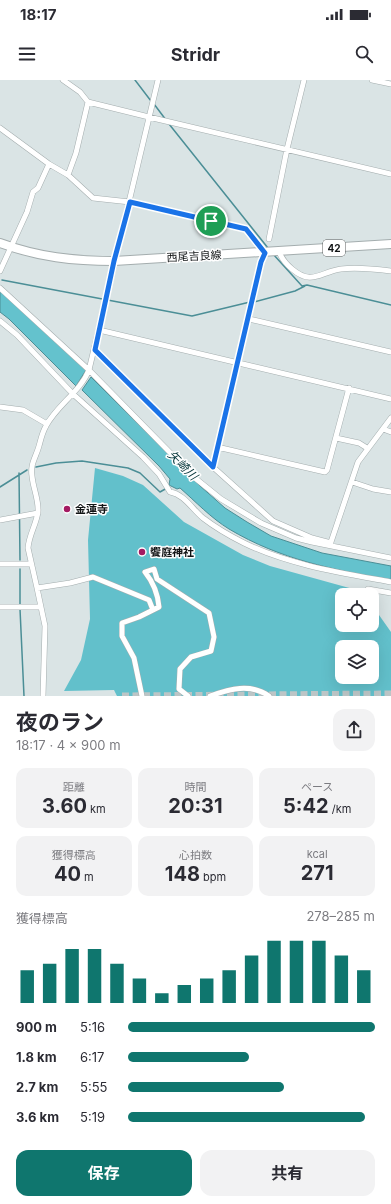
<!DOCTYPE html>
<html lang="ja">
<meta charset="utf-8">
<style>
:root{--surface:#fff;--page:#f2f2f3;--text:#2b2b33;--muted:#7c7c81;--accent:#0f766e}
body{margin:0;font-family:Inter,"Noto Sans JP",sans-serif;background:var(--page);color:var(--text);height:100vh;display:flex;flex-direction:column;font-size:15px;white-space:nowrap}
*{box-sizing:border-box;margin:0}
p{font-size:13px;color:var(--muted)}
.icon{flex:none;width:22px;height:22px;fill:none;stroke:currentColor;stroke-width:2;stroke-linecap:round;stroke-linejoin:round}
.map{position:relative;height:616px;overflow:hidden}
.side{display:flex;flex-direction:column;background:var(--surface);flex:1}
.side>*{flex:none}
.controls{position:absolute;left:335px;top:508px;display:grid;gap:8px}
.controls a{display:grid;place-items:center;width:44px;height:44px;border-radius:8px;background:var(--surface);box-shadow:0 4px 16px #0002;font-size:20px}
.pin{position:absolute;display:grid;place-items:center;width:34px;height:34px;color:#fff;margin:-17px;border:2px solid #fff;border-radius:50%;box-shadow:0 1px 4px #0007}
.round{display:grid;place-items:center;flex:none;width:42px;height:42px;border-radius:12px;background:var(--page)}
.overview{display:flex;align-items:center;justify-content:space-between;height:68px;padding:0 16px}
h1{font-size:22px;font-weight:700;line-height:30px}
.figures{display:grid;grid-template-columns:repeat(3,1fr);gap:6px;height:68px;padding:4px 16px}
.figures div{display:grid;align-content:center;border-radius:10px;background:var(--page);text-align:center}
.figures b{font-size:20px;font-weight:700}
.figures small{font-size:11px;font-weight:400}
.figures p{font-size:11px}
.chart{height:112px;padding:8px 16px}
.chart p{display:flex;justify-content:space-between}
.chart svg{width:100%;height:72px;margin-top:4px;stroke:var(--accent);stroke-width:6}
.button{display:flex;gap:8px;margin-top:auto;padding:8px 16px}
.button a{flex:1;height:46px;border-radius:12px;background:var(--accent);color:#fff;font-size:16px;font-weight:700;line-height:46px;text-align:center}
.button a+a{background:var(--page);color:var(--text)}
ul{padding:0 16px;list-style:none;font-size:13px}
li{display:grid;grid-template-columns:64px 48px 1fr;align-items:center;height:30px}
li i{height:10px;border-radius:5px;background:var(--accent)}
.status{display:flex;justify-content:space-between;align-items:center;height:28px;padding:0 20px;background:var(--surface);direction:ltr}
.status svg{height:11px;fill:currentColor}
header{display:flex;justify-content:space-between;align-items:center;height:52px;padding:0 16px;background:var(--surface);font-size:18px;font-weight:700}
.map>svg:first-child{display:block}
</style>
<div class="status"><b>18:17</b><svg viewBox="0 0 49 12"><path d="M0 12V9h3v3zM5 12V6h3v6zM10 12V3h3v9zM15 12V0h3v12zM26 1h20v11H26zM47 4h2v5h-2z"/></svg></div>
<header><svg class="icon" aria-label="menu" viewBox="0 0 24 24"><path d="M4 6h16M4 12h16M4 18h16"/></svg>Stridr<svg class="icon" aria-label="search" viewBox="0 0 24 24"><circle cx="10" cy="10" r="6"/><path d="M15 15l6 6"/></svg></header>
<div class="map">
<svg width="391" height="616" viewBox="0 0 391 616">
<rect width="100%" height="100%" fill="#dae4e5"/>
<path fill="#62c0cb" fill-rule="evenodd" d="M95,388l28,8 20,9 41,37 59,33 27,11 83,23 6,6h-17v30h30v-17l7,7 12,17v64h-274l-3,-6 -50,1 17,-31 9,-41 -2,-79zM342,567h30v30h-30z"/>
<path fill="#64c2cd" stroke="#4b8e96" d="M0,211l86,79 -10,16 -67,-67 -9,-7z
M91,297l108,108 26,23 22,14 24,14 51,17 69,13v15c-58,-12 -110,-21 -162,-52 -18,-11 -33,-27 -49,-41l-3,1 -8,-4 1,-6 -11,-13 -77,-76z"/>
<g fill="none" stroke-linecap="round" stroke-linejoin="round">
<path stroke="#4b8e96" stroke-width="1.5" d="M135,0l16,21
M154,24l12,16
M169,44l99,124
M273,174l29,32 5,-1 84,20
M2,200l190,36 58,-14
M254,222l41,-11 10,-5
M36,387l20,-4 26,-2 46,7 12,5 20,19 7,-4
M19,393l1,87
M0,407l27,-17
M20,489v36
M20,529l4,87"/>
<path stroke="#bcc5c6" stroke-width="7" stroke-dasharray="7 3.5" stroke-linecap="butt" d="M122,616l269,-2"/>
<defs>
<path id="street" d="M63,0l17,12 8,10 -12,51 -8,22
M372,0l19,4
M88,22l69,17 234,55
M0,48l49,36 19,11 25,23 37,4 117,27 18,24 -4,9 -48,205
M269,159l18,-90 17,-69
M279,172c3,7 7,12 13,17 20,17 28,3 49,0 17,-2 34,0 50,2
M0,191l27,-59 6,-20 5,-4 11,-24
M0,208l89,82 106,108 26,21 40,24 35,15 16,4 79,16
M249,239l142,33
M0,241l17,14 56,59 70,63 16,17 11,18c14,2 22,17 33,26 13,10 27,18 41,25 45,22 98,30 147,39
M99,250l292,69
M95,270l118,117 60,54 39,17 19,5
M0,327l23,3 24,14
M383,349l8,3
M336,358l23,5 8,5
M217,367l108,25 2,-2 22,-82
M352,402l21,7 18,3
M0,440l38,-7
M330,465l28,-83 33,-44
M0,484h31
M37,508l33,-5 23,-6 56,23 4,10 -14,7 -17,6v13l12,22 8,38
M368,509l23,4
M0,527h41
M153,530l6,-3c-1,-12 -6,-25 -14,-35l9,-3 3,10 52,34 5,24 -3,14 -20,6 -11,12 -1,20 9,7
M43,616l2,-70 -8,-38 -9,-40c1,-13 8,-23 10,-36 1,-12 -5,-24 -6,-36 -2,-12 4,-19 7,-30 2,-7 3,-13 7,-20 10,-20 34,-34 43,-56l69,-290
M210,616c20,-7 40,-13 59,0"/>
<path id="primary" d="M0,163c38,14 74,18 114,18l277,-17"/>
</defs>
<use href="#street" stroke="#a4adae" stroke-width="6"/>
<use href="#primary" stroke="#a4adae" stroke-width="10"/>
<use href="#street" stroke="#fff" stroke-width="5"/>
<use href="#primary" stroke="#fff" stroke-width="8"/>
</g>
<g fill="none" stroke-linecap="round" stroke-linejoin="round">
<defs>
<path id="route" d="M130,122l116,27 19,24 -4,9 -48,205 -118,-117 19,-89z"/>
</defs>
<use href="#route" stroke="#fff" stroke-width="8"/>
<use href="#route" stroke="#1a73e8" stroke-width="5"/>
</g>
<g fill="#a41a62" stroke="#fff" stroke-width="1.5">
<circle cx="67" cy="429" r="4"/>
<circle cx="142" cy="472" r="4"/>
</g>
<g text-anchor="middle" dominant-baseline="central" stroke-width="3" stroke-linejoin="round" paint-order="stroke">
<rect fill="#fff" stroke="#585a5b" stroke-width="1" x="323" y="160" width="22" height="16" rx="3"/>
<g font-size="10" font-weight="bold" fill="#111415">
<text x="334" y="168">42</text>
</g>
<g font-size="11" fill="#111415" stroke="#fff">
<text transform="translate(194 176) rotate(-3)">西尾吉良線</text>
</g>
<g font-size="11" font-weight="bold" fill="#111415" stroke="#fff" text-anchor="start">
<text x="75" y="429">金蓮寺</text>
<text x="150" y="472">饗庭神社</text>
</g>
<g font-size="12" font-style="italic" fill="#043439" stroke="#fff">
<text transform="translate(183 385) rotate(45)">矢崎川</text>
</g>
</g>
</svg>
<div class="controls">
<a><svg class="icon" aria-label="locate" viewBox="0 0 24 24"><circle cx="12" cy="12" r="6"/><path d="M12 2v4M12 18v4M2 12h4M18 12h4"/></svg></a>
<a><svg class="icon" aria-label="layers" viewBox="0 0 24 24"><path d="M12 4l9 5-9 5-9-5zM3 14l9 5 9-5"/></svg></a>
</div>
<div class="pin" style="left:211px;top:141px;background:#1e9e55"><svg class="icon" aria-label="arrive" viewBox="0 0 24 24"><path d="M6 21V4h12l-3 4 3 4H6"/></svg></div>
</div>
<section class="side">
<div class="overview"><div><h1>夜のラン</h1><p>18:17 · 4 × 900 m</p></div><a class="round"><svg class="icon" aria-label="share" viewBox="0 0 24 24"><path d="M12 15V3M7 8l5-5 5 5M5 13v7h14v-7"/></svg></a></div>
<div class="figures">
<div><p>距離</p><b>3.60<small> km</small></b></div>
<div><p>時間</p><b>20:31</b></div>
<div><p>ペース</p><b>5:42<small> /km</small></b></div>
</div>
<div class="figures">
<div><p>獲得標高</p><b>40<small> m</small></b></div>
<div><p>心拍数</p><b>148<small> bpm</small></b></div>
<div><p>kcal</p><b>271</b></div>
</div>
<div class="chart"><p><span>獲得標高</span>278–285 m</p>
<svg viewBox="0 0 160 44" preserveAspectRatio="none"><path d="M5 44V24M15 44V20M25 44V11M35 44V11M45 44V20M55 44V29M65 44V38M75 44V33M85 44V29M95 44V24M105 44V15M115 44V6M125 44V6M135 44V6M145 44V15M155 44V24"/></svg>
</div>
<ul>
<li><b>900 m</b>5:16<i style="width:100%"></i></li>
<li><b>1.8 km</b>6:17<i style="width:49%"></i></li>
<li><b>2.7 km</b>5:55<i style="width:63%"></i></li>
<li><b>3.6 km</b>5:19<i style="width:96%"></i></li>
</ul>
<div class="button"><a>保存</a><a>共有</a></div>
</section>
